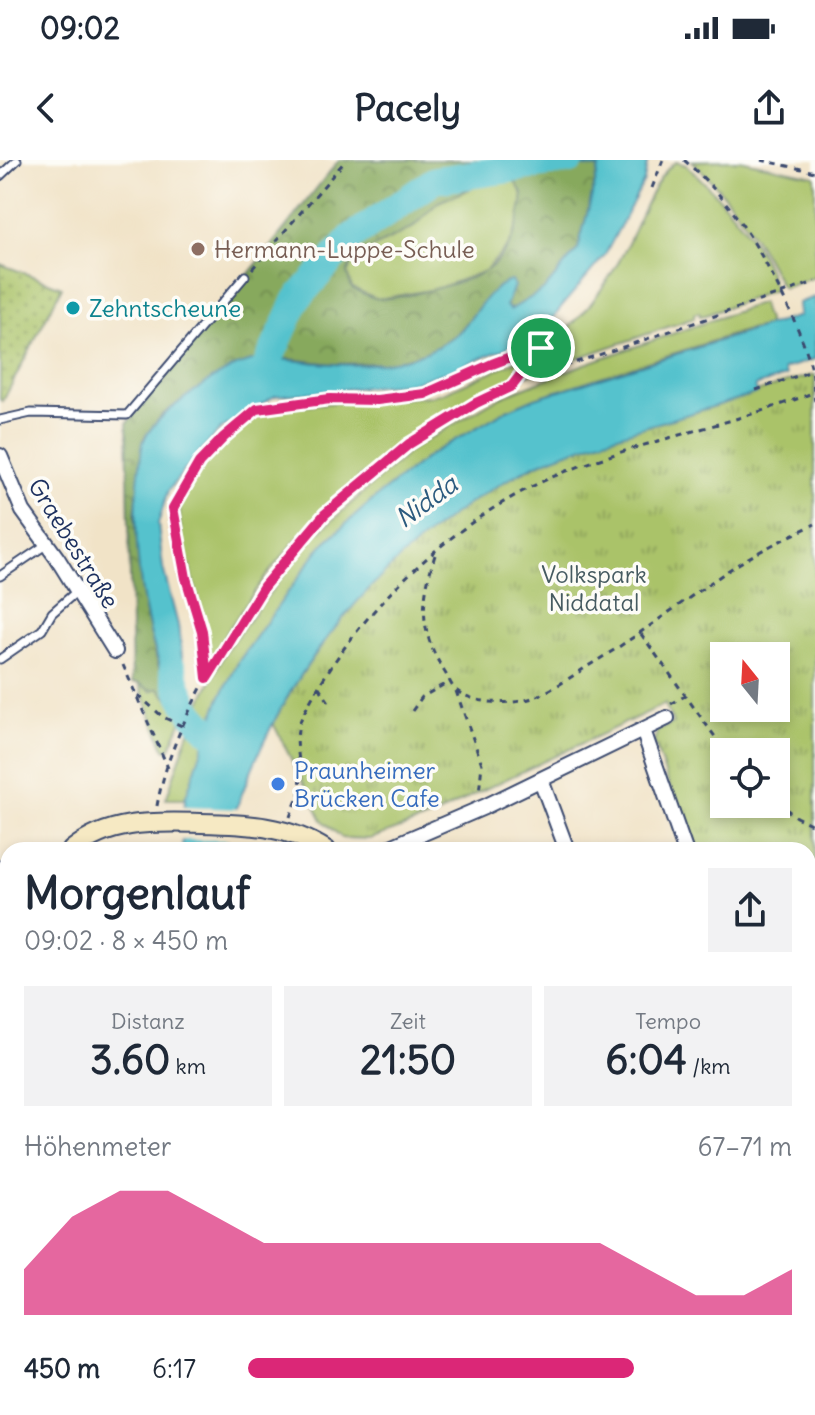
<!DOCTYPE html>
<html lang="de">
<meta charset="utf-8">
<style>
:root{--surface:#fff;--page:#f2f2f3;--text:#1f2937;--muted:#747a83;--accent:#db2777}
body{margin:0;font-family:Delius,sans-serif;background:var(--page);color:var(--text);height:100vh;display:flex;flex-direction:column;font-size:30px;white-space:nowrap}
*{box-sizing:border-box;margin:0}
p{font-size:26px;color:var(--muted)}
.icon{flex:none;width:44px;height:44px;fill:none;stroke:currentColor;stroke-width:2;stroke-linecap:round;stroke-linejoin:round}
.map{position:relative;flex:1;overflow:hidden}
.details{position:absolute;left:0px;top:682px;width:816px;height:574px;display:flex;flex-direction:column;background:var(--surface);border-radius:24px 24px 0 0;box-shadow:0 4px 12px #0003}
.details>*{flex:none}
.needle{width:52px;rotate:342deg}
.buttons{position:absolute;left:710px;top:482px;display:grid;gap:16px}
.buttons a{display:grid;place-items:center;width:80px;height:80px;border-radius:0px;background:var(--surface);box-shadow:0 4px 12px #0003;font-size:40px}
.pin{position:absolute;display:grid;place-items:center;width:68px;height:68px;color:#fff;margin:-34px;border:4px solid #fff;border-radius:50%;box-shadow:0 2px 8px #0007}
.round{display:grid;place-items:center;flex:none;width:84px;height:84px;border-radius:0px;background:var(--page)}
.summary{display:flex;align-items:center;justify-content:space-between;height:136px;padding:0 24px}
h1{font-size:44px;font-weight:700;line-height:60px}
.figures{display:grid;grid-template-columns:repeat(3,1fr);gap:12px;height:136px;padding:8px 24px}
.figures div{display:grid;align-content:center;border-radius:0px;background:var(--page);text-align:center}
.figures b{font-size:40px;font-weight:700}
.figures small{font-size:22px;font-weight:400}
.figures p{font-size:22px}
.chart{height:224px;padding:16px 24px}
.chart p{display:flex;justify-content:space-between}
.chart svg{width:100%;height:144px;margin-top:8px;fill:var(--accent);opacity:.7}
ul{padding:0 24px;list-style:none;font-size:26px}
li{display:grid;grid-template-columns:128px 96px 1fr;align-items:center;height:60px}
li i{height:20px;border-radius:10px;background:var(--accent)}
.status{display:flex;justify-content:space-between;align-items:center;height:56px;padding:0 40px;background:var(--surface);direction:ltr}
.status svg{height:22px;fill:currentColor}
header{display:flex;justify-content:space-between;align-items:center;height:104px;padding:0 24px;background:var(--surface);font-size:36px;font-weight:700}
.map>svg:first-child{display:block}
</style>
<div class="status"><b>09:02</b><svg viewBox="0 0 49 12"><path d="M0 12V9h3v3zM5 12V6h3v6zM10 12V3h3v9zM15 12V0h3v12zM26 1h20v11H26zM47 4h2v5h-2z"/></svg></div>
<header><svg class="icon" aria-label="back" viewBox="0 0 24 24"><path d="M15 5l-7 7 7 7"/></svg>Pacely<svg class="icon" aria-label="share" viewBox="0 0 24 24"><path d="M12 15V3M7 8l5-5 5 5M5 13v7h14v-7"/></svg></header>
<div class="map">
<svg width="815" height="1255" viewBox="0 0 815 1255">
<defs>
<pattern id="forest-crowns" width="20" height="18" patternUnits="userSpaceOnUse" patternTransform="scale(2)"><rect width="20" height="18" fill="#87a95d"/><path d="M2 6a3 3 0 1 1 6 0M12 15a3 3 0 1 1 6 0" fill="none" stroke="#6e8a50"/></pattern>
<pattern id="park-tufts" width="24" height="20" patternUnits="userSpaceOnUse" patternTransform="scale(2)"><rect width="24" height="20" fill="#aac369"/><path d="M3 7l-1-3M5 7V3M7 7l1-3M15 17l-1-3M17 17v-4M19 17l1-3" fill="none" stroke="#8a9f5a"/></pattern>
<pattern id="garden-dots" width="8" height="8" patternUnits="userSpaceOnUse" patternTransform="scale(2)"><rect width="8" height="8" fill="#aac369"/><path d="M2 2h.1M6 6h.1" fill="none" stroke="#8a9f5a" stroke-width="1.8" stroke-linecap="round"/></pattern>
</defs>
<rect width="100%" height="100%" fill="#fdfcf7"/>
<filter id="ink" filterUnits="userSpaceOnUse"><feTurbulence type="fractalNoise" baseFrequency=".0125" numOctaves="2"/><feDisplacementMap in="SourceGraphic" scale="16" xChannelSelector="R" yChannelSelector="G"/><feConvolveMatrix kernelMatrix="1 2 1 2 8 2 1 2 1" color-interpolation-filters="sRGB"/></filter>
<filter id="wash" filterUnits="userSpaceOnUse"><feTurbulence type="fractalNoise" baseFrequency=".006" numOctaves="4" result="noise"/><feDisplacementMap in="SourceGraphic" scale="32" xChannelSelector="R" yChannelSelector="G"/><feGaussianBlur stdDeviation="1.8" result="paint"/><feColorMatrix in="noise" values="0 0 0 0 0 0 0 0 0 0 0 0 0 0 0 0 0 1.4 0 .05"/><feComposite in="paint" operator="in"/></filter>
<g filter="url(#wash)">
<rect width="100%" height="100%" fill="#f1e3c7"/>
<path fill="#aac369" stroke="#627964" stroke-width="2" d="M739,0l76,16v101l-31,11 -3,-2c-24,-49 -50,-88 -89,-125z
M676,2l10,3c33,30 80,80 88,125l-68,25 -6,1 -1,-4 -5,2v4l-169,58c11,-24 40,-42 58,-63 13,-15 25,-33 35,-50 15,-25 36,-89 58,-101z
M514,20l9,14 -2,23 -11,27 -25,27 -49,18 -58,10 -26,-11 -5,-14 7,-17 58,-29 26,-26 36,-15z
M761,143l8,23 -25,5 -209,67 -28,12 -76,44 -50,39 -60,53 -82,115 -20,39 -8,24 -11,-20 26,-54 84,-110 102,-91 88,-52 82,-32z
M532,194l-20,28 -61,31 -52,36 -32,26 -3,-1 -5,4v3c-59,47 -112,113 -148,179 -4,-24 -9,-48 -16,-72 -6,-25 -17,-52 -15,-78 2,-27 20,-50 39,-68 17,-16 34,-28 56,-35l156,-11 14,-4z
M139,523l12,8 8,-4 15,19 15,-2 -20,46h-3l-3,-4z
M193,560l14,18 -22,61h-19z
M41,1248h89v7h-92z
M259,1248h124l2,7h-126z"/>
<path fill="url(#forest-crowns)" stroke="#516c5e" stroke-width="2" fill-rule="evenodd" d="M339,0h221l-5,3 44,5 -21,81 -33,40 -35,21 -17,-19 -34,41 -28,19 -42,12 -55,1 -46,-5 -40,3 -44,23 -42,30 -18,23 -9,77 11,99 13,54 15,38 -15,-18 -8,3 -12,-8h-7l-5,-260 70,-84zM514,20l9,14c-3,29 -12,61 -38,77 -14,10 -94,31 -110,27 -7,-2 -16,-7 -23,-10l-5,-14 7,-17 58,-29 26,-26 36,-15z
M815,1228v27h-53l-2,-7h48v-18z"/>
<path fill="url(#park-tufts)" stroke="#627964" stroke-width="2" fill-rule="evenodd" d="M815,215v830l-7,-28v-327h-116l-38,-108 3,-11 16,-8 -8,-19 -186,88 -45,24 -64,23 -28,-1 -20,-18 -49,-97c59,-111 150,-204 265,-259 53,-26 116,-40 173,-57 34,-9 69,-26 104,-32zM724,496h52v52h-52zM724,592h52v52h-52z"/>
<path fill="url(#garden-dots)" stroke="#627964" stroke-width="2" d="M0,104l62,23 -59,114 -3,-2z
M8,1075v173h33l-3,7h-38v-179z"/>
<path fill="#55c2cd" stroke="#387896" stroke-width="2" d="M560,0h88l-4,21 -39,74 -44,52 -18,27 -100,39 -32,10 -136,13 -54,33 -25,27 -28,35 -10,33 5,44 15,57 6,46v32l-10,1c-31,-74 -45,-159 -34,-239 1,-9 1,-21 6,-29 14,-24 75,-67 102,-74 28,-7 57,1 85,2 27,2 53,0 79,-7 17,-5 34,-13 48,-26 16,-16 27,-44 51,-50l3,5 -8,20 4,4 35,-21 33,-40 21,-81 -46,-4z
M815,137v62l-31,10 2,7 -31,10 2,7c-72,24 -145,40 -215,69 -24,10 -47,25 -69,39 -98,66 -176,158 -221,268 -11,26 -22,53 -26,81h-44l3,-51 34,-99 20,-39 82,-115 60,-53 50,-39 76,-44 28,-12 264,-82 -1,-13z
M167,1248h61v7h-61z"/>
<path fill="#f1e3c7" d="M181,647l59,2 -8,31h-54z"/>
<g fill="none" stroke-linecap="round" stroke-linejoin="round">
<path stroke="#55c2cd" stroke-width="28" d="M247,231l11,-7 39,-85 55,-62 83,-57 136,-20
M173,509c8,38 26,57 57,77"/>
</g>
</g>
<g filter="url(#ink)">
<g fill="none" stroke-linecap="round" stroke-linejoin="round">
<defs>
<path id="lane" d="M0,16l17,-16
M0,260l31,-7 96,2 118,-139
M0,416l47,-32
M0,499l42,-29 10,-17 25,-22
M0,705l8,5
M0,1079h8"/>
<path id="street" d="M0,296l23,55 34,47 58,93
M643,570l42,120
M541,620l26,70
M384,690l100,-43 183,-89
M0,926l8,-1"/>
<path id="secondary" d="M72,690c38,-31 83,-28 129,-27 45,1 86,2 125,27
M0,757l8,-8
M557,1248l3,7"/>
</defs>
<use href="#lane" stroke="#3b4a6e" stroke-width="11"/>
<use href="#street" stroke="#3b4a6e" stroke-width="18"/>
<use href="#secondary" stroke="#3b4a6e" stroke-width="22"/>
<path stroke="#3b4a6e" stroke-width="3" stroke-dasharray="6 6" stroke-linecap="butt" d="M684,0c45,39 69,77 95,129 13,26 26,53 33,81 2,10 1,20 3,31
M761,0l54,12
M652,28l11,-28
M252,109l94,-109
M512,226l32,-41
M756,230l59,-20
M435,395c-14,45 -17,74 9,116 4,6 8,17 13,20 18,13 52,14 72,8 22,-7 44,-24 64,-36 47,-28 90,-62 136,-93 27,-18 57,-32 86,-46
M641,474l85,118
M123,505l45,103
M206,514l-4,-43 -16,-53 -13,-70 26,-45 25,-26 33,-28 73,-10 47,1 48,-6 67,-30 42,-16h7
M319,527l12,18
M456,531l26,73 -3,30
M138,535l25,22 21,10
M671,544l14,-8
M412,551l10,-14 28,-16
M776,641l20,16 19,9
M157,646c11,-63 47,-128 82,-181 61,-94 137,-165 235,-221 45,-25 97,-40 146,-56 65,-22 130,-44 195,-66
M290,657c3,-9 9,-19 10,-28 3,-23 -9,-50 2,-72 51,-103 153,-201 260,-244 82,-33 170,-48 253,-81
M148,690l1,-9
M808,832l7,3
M808,925l7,-3
M808,1029l7,23
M235,1248l1,7
M137,1255v-7"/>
<use href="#lane" stroke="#fff" stroke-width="7"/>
<use href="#street" stroke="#fff" stroke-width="14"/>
<use href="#secondary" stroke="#f6e9c3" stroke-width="18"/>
</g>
</g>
<g fill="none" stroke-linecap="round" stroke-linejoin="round" filter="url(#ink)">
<defs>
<path id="route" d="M534,188h7l-29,38 -36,17 -67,41 -84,70 -61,72 -57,92 -5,-47 -16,-53 -13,-70 26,-45 25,-26 33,-28 73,-10 47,1 48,-6 67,-30z"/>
</defs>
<use href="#route" stroke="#fff" stroke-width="16"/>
<use href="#route" stroke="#db2777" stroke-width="10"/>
</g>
<circle fill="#8d6e63" stroke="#fdfcf7" stroke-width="3" cx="198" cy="89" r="8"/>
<circle fill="#0f9aa8" stroke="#fdfcf7" stroke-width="3" cx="73" cy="148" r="8"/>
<circle fill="#3f7fe0" stroke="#fdfcf7" stroke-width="3" cx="278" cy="624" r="8"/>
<g text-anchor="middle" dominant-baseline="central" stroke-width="7" stroke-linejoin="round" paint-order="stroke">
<g font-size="24" fill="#785e54" stroke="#fdfcf7" text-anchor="start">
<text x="214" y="89">Hermann-Luppe-Schule</text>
</g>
<g font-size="24" fill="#0d838f" stroke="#fdfcf7" text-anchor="start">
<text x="89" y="148">Zehntscheune</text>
</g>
<g font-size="24" fill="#1b2f5e" stroke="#fdfcf7">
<text transform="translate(74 383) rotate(58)">Graebestraße</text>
</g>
<g font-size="24" fill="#465b61" stroke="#fdfcf7">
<text x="594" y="414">Volkspark<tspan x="594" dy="28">Niddatal</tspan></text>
</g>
<g font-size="24" fill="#366cbe" stroke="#fdfcf7" text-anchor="start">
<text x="294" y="610">Praunheimer<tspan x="294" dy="28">Brücken Cafe</tspan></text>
</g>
<g font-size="26" font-style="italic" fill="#2c5b7f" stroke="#fdfcf7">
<text transform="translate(426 341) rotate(-36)">Nidda</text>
</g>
</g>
</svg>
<div class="buttons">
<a><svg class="needle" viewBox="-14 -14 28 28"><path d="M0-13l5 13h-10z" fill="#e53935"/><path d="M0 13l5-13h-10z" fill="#747a83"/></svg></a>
<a><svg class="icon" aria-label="locate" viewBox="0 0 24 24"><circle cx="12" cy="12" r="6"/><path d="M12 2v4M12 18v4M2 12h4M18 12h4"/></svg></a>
</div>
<div class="pin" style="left:541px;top:188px;background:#1e9e55"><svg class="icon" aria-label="arrive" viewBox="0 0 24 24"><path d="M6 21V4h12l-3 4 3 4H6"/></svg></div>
<section class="details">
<div class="summary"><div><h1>Morgenlauf</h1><p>09:02 · 8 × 450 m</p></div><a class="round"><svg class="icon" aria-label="share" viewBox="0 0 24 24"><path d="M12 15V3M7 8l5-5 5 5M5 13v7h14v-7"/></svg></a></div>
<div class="figures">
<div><p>Distanz</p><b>3.60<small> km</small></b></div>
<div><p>Zeit</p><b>21:50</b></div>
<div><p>Tempo</p><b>6:04<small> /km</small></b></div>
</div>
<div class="chart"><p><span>Höhenmeter</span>67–71 m</p>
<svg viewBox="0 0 160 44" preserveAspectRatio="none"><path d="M0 44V30L10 14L20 6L30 6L40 14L50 22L60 22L70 22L80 22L90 22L100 22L110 22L120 22L130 30L140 38L150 38L160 30V44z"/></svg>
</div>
<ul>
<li><b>450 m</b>6:17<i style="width:71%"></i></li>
</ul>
</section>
</div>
